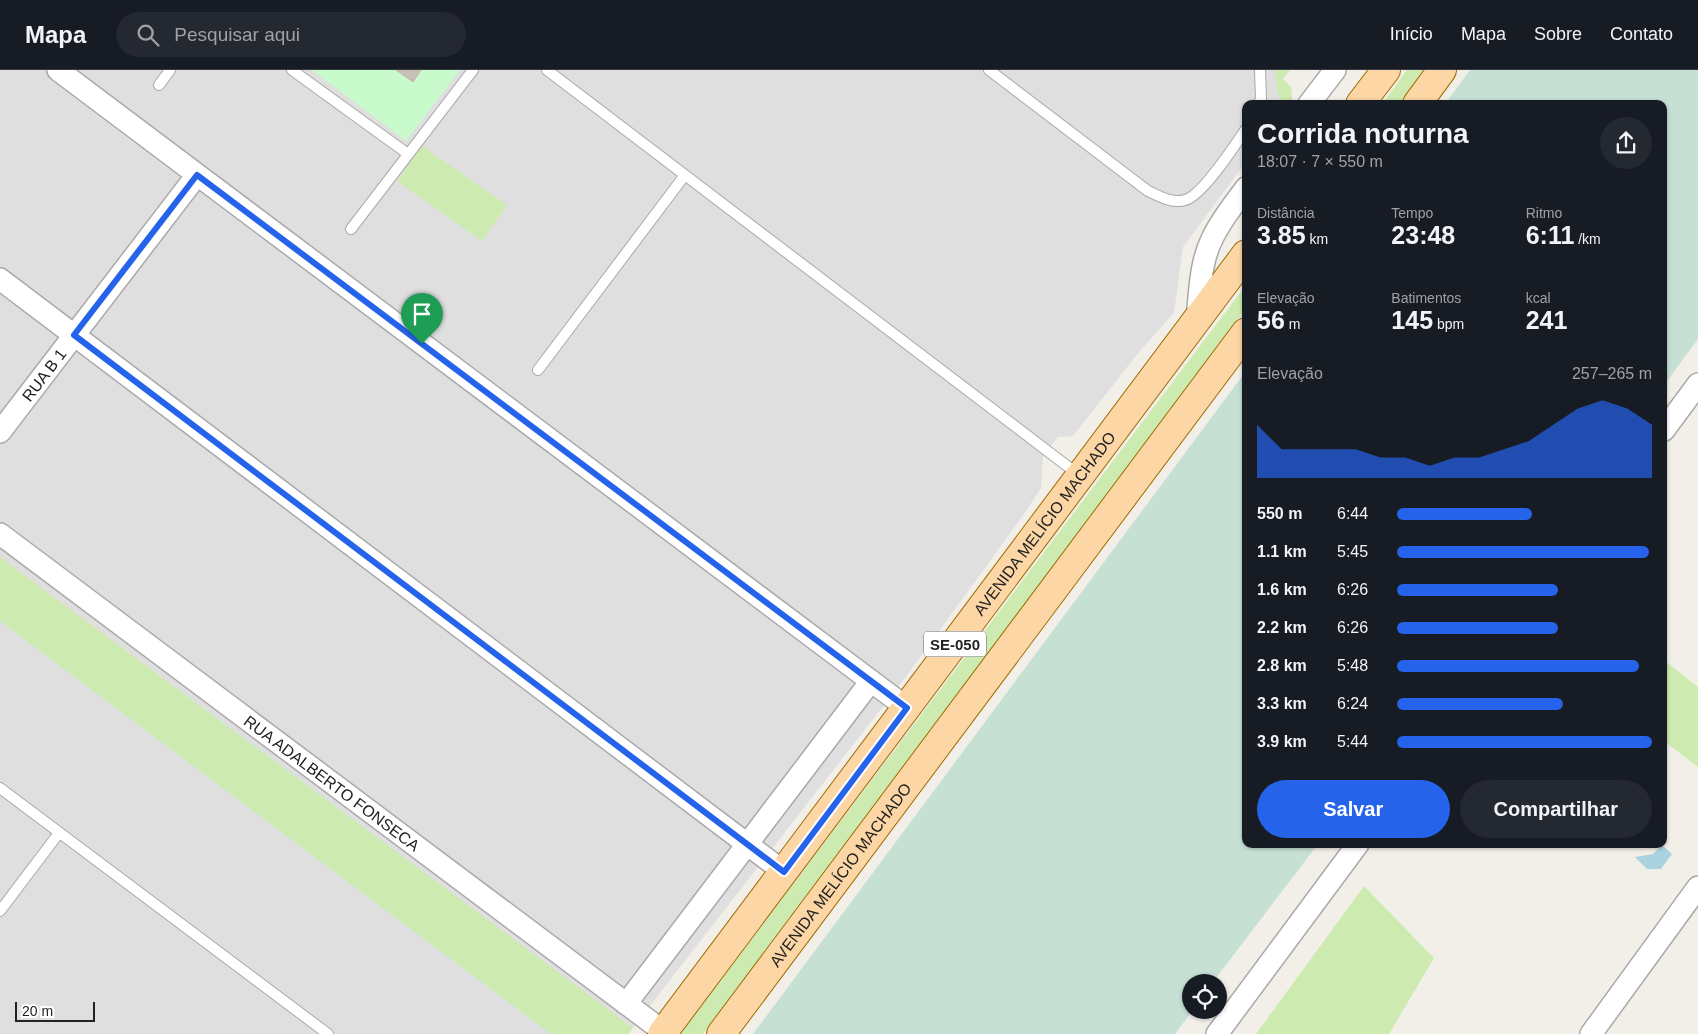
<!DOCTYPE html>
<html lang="pt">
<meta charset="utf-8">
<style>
:root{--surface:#171b24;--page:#242831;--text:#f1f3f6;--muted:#9ea1a6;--line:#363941;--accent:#2563eb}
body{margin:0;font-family:Arial,sans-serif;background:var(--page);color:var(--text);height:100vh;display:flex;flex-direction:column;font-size:19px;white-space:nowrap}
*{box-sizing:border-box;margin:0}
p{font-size:16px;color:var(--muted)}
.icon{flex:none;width:28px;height:28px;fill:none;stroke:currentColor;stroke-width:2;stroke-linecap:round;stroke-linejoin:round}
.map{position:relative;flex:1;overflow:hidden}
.drawer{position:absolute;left:1242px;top:30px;width:425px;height:748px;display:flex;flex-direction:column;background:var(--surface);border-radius:10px;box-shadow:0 1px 4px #0004}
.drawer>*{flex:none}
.buttons{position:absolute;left:1182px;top:904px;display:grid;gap:10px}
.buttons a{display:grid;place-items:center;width:45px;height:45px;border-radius:50%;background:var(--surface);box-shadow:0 1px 4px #0004;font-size:25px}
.scale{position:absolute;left:15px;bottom:12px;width:80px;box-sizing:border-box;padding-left:5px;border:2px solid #222;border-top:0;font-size:14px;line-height:18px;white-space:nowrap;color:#222;-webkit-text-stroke:4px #fff;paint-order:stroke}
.pin{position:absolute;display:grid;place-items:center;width:42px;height:42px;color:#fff;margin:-51px -21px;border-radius:50% 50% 50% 0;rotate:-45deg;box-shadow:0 0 5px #0007}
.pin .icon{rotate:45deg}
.round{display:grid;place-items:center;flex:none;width:52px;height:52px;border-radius:26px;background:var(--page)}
.head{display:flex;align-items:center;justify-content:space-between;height:85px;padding:0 15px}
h1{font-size:28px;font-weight:700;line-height:38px}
.stats{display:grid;grid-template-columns:repeat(3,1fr);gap:8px;height:85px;padding:5px 15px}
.stats div{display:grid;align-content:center}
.stats b{font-size:25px;font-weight:700}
.stats small{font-size:14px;font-weight:400}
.stats p{font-size:14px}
.chart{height:140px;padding:10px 15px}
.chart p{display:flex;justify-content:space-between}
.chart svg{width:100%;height:90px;margin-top:5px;fill:var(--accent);opacity:.7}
.cta{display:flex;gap:10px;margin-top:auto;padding:10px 15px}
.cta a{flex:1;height:58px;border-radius:30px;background:var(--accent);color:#fff;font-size:20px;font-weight:700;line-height:58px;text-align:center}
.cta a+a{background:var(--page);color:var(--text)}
ul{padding:0 15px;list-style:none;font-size:16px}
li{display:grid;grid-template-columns:80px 60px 1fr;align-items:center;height:38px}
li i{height:12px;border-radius:6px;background:var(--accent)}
header{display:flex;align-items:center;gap:30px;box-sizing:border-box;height:70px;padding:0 25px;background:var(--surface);border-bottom:1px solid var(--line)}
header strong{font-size:24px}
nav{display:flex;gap:28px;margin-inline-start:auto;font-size:18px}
.search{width:350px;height:45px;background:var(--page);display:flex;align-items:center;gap:12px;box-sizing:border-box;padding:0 18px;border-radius:28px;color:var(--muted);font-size:19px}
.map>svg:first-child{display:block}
</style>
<header>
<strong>Mapa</strong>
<div class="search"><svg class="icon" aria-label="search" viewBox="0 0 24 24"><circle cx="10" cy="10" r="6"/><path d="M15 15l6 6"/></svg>Pesquisar aqui</div>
<nav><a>Início</a><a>Mapa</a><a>Sobre</a><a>Contato</a></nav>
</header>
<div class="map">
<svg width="1698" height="964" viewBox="0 0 1698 964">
<rect width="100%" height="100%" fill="#f2efe9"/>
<path fill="#e0dfdf" d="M0,0h1290l-7,9 8,8 1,14 -2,3h-44v58l-63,85 -9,66 -35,39 -66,84 -15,1 -15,19 -2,32 -17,26 -119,164 -277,356h-628z"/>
<path fill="#cdebb0" d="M1275,0h15l-7,9 8,8 1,14 -2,3 -9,-1 -4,-13z
M1407,0h18l-25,34h-18z
M422,76l85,59 -25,36 -85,-60z
M1246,215v23l-543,726h-23z
M0,487l633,471 -5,6h-77l-551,-413z
M1664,590l34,27v80l-34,-26z
M1364,816l70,72 -45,76h-133z"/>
<path fill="#c6e0d4" d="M1470,0h228v269l-34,46v-281h-219z
M1246,301v473h72l-105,138h-22v28h2l-18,24h-422z"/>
<path fill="#c8facc" d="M312,0h148l-54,71z"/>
<path fill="#aad3df" d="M1662,775l10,9 -11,15h-14l-12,-12 18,-3z"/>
<path fill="#c7bfb8" stroke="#c4b6ab" d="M396,0h25l-8,12z"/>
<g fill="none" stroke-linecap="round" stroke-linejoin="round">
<defs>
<path id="lane" d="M292,0l116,84
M547,0l532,405
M989,0l159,121c11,5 24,13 37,9 17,-4 50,-55 61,-71
M159,15l11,-15
M1259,34l2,-6 -1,-28
M351,159l122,-159
M538,300l147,-195
M0,718l328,246
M0,841l59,-78"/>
<g id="street">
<path d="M58,0l849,638"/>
<path d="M1309,34l26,-34"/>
<path d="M0,209l784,593"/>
<path d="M1197,248c3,-26 3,-55 15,-79 9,-19 22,-35 34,-51"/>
<path d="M1664,360l34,-46"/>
<path id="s1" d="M0,362l197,-257"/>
<path id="s2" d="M0,464l664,498"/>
<path d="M626,934l245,-323"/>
<path d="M1217,964l141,-190"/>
<path d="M1591,964l107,-147"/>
</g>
<g id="primary">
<path d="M1360,34l26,-34"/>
<path d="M1417,34l25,-34"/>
<path id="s3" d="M662,964l584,-780"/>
<path id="s4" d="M721,964l525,-702"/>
</g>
</defs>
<use href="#lane" stroke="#a9a9a9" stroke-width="12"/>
<use href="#street" stroke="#a9a9a9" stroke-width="24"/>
<use href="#primary" stroke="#a06b00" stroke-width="30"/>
<use href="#lane" stroke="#fff" stroke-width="10"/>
<use href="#street" stroke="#fff" stroke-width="21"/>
<use href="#primary" stroke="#fcd6a4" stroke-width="28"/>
</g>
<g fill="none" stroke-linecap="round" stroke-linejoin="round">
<defs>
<path id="route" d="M197,105l710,533 -123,164 -710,-537z"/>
</defs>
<use href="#route" stroke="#fff" stroke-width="10"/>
<use href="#route" stroke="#2563eb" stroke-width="6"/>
</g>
<g text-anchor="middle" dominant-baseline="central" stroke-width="4.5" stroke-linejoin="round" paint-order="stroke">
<rect fill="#fff" stroke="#646464" stroke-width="1" x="924" y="561.5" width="62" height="25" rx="4"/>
<g font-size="15" font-weight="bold" fill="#222">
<text x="955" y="574">SE-050</text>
</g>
<g font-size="16" fill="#222" stroke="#fff">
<text stroke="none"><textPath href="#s1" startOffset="72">RUA B 1</textPath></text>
<text stroke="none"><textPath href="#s3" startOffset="638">AVENIDA MELÍCIO MACHADO</textPath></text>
<text stroke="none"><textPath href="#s2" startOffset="415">RUA ADALBERTO FONSECA</textPath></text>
<text stroke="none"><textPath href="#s4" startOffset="199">AVENIDA MELÍCIO MACHADO</textPath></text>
</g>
</g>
</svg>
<div class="buttons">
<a><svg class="icon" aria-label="locate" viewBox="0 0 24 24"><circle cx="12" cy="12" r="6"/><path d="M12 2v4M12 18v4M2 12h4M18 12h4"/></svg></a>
</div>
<div class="scale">20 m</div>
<div class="pin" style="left:422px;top:274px;background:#1e9e55"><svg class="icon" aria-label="arrive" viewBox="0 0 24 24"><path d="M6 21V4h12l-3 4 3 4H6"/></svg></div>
<section class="drawer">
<div class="head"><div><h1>Corrida noturna</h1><p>18:07 · 7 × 550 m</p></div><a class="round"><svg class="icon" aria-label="share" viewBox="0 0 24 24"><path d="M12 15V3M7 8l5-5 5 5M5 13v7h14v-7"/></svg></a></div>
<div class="stats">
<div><p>Distância</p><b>3.85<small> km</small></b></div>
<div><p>Tempo</p><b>23:48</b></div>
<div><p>Ritmo</p><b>6:11<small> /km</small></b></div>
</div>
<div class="stats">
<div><p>Elevação</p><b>56<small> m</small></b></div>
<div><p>Batimentos</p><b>145<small> bpm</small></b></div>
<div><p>kcal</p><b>241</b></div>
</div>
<div class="chart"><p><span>Elevação</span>257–265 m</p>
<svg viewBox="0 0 160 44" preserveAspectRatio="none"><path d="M0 44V18L10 30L20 30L30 30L40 30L50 34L60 34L70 38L80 34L90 34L100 30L110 26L120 18L130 10L140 6L150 10L160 18V44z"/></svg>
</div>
<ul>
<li><b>550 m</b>6:44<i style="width:53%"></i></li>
<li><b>1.1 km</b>5:45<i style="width:99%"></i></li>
<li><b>1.6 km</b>6:26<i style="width:63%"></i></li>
<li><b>2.2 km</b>6:26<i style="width:63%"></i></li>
<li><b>2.8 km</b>5:48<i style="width:95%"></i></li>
<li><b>3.3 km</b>6:24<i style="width:65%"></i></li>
<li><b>3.9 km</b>5:44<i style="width:100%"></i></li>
</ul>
<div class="cta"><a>Salvar</a><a>Compartilhar</a></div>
</section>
</div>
